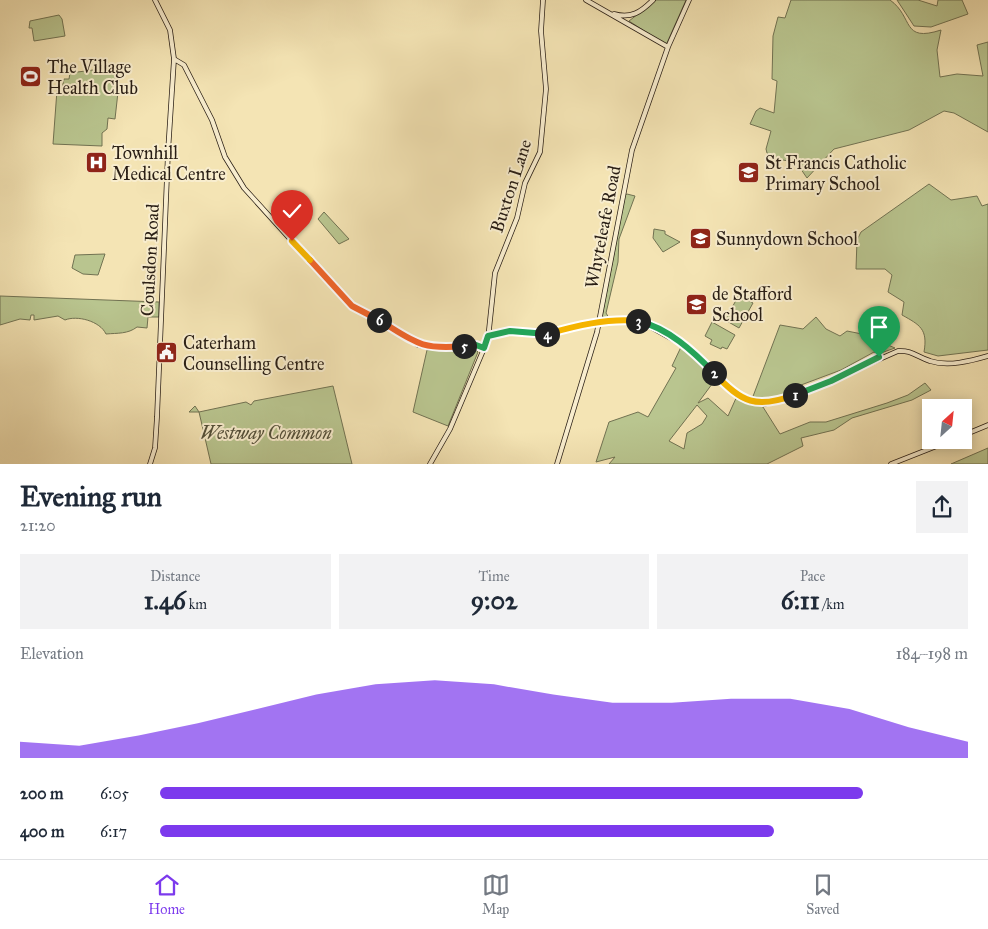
<!DOCTYPE html>
<meta charset="utf-8">
<style>
:root{--surface:#fff;--page:#f2f2f3;--text:#1f2937;--muted:#747a83;--line:#e0e1e3;--accent:#7c3aed}
body{margin:0;font-family:"IM FELL Great Primer",serif;background:var(--page);color:var(--text);height:100vh;display:flex;flex-direction:column;font-size:19px;white-space:nowrap}
*{box-sizing:border-box;margin:0}
p{font-size:16px;color:var(--muted)}
.icon{flex:none;width:28px;height:28px;fill:none;stroke:currentColor;stroke-width:2;stroke-linecap:round;stroke-linejoin:round}
.map{position:relative;height:464px;overflow:hidden}
.drawer{display:flex;flex-direction:column;background:var(--surface);flex:1}
.drawer>*{flex:none}
.needle{width:32px;rotate:27deg}
.buttons{position:absolute;left:922px;top:399px;display:grid;gap:10px}
.buttons a{display:grid;place-items:center;width:50px;height:50px;border-radius:0px;background:var(--surface);box-shadow:0 2px 12px #0003;font-size:25px}
.pin{position:absolute;display:grid;place-items:center;width:42px;height:42px;color:#fff;margin:-51px -21px;border-radius:50% 50% 50% 0;rotate:-45deg;box-shadow:0 0 5px #0007}
.pin .icon{rotate:45deg}
.km{position:absolute;width:25px;height:25px;margin:-12px;border-radius:50%;background:#222;color:#fff;font-size:14px;line-height:25px;text-align:center}
.round{display:grid;place-items:center;flex:none;width:52px;height:52px;border-radius:0px;background:var(--page)}
.summary{display:flex;align-items:center;justify-content:space-between;height:85px;padding:0 20px}
h1{font-size:28px;font-weight:800;line-height:38px}
.figures{display:grid;grid-template-columns:repeat(3,1fr);gap:8px;height:85px;padding:5px 20px}
.figures div{display:grid;align-content:center;border-radius:0px;background:var(--page);text-align:center}
.figures b{font-size:25px;font-weight:800}
.figures small{font-size:14px;font-weight:400}
.figures p{font-size:14px}
.chart{height:140px;padding:10px 20px}
.chart p{display:flex;justify-content:space-between}
.chart svg{width:100%;height:90px;margin-top:5px;fill:var(--accent);opacity:.7}
ul{padding:0 20px;list-style:none;font-size:16px}
li{display:grid;grid-template-columns:80px 60px 1fr;align-items:center;height:38px}
li i{height:12px;border-radius:6px;background:var(--accent)}
.dock{display:flex;justify-content:space-around;align-items:center;height:70px;border-top:1px solid var(--line);background:var(--surface);font-size:14px;color:var(--muted)}
.dock a{display:grid;justify-items:center;gap:2px}
.dock .on{color:var(--accent)}
.map>svg:first-child{display:block}
</style>
<div class="map">
<svg width="988" height="464" viewBox="0 0 988 464">
<rect width="100%" height="100%" fill="#f4e4b4"/>
<filter id="stains"><feTurbulence type="fractalNoise" baseFrequency=".004" numOctaves="4"/><feColorMatrix values="0 0 0 0 .2 0 0 0 0 .09 0 0 0 0 .02 0 0 0 .5 -.17"/></filter>
<radialGradient id="worn" r=".72"><stop offset=".6" stop-color="#630" stop-opacity="0"/><stop offset="1" stop-color="#630" stop-opacity=".3"/></radialGradient>
<path fill="#b9c58f" stroke="#717252" fill-rule="evenodd" d="M656,0h30l-20,45 -37,-24z
M791,0h99c24,17 11,43 51,30l-4,20 3,27 17,-3 26,2 -6,-31 11,-3v90l-34,-19 -10,-2 -35,19 -75,19 -27,29 -11,-16 -20,-3 -9,-6 -1,-4 5,-18 -21,-7 6,-13 4,-3 14,5 3,-32 -5,-2 1,-43 5,-19 7,1z
M897,0h21l19,6 1,-6h24l6,14 -37,13 -17,-1z
M59,15l3,4 3,17 -31,5 -2,-13h-3l1,-7z
M116,67l4,7 -5,45 -7,-1 -1,11 -5,4v13l-49,-2 4,-54 5,-1 2,-10h5l1,-6z
M929,184l22,16 26,-4 5,10 6,-2v146l-50,6 -14,-4c4,-23 -4,-27 -22,-37l2,-13 -16,-10 4,-17 -7,-6h-29l1,-29 4,-8z
M627,194l8,2 -16,43 -1,23 -12,51 3,5 -3,1 -4,-3 23,-121z
M324,212l25,27 -10,5 -21,-25z
M654,229l11,2v3l15,8 -17,10 -10,-14z
M105,254l-7,21 -15,-1 -11,-6 3,-13z
M739,295l14,8 -14,25 -14,-8z
M0,296l159,6v15h-11l-1,11 -10,-1c-9,7 -19,6 -31,7 -6,-13 -29,-19 -41,-14l-7,-4 -24,4v-5h-3l-1,5 -10,-1 -20,6z
M816,317l10,12 14,7 7,-5 15,3 33,14 -17,6 -4,-2 -33,18 -48,18 -8,8 -19,5 -14,-2 28,-74 23,4z
M712,322l23,13 -8,14 -5,-2 -1,2 -11,-5 2,-4 -7,-4z
M473,347l5,5 -30,74 -35,-14 14,-62z
M681,347l34,33 -17,23 10,-5 20,18 9,-20 26,11 17,27 30,-12h16l61,-19 21,-8 17,-12 6,7 -19,10 -60,18 -18,12 -33,8 2,8 -36,18h-158l6,-7 -19,5 13,-40 29,-10 10,5 28,-49 -4,-2zM697,405l10,11 -5,8 -15,9 -3,16 -15,-8z
M333,386l19,78h-141l-12,-52h-10l6,-6 4,6 47,-10 5,3 3,-4z
M988,448v16h-37z"/>
<g fill="none" stroke-linecap="round" stroke-linejoin="round">
<defs>
<path id="secondary" d="M586,0l82,47
M614,14c17,5 27,-2 39,-14
M174,59l10,6 28,55 13,37 19,31 104,115 70,42 19,3 35,-3 12,3
M489,335l21,-4 33,4 25,-8 49,-6 25,1 45,25 48,45 16,9 14,3 49,-16 84,-37c14,-1 19,6 32,10 18,6 41,0 58,-5
M964,435l24,-10
M150,464l5,-16 2,-31 11,-265 6,-93 -4,-29 -15,-30
M430,464l20,-35 38,-90 7,-66 22,-55 8,-35 15,-31 6,-63 -5,-58 2,-31
M557,464l40,-132 35,-182 36,-103 21,-47
M891,464l61,-24"/>
</defs>
<use href="#secondary" stroke="#291e15" stroke-width="5.5"/>
<use href="#secondary" stroke="#f8edce" stroke-width="4"/>
</g>
<g fill="none" stroke-linecap="round" stroke-linejoin="round">
<defs>
<path id="split-1" d="M795,395l36,-14 48,-24"/>
<path id="split-2" d="M714,373c28,30 42,36 81,22"/>
<path id="split-3" d="M638,321c30,7 55,30 76,52"/>
<path id="split-4" d="M547,334c28,-8 60,-16 91,-13"/>
<path id="split-5" d="M464,346l12,-1 8,3 4,-12 22,-5 37,3"/>
<path id="split-6" d="M379,320c36,22 41,30 85,26"/>
<path id="split-7" d="M310,260l42,46 27,14"/>
<path id="split-8" d="M292,241l18,19"/>
</defs>
<use href="#split-1" stroke="#fff" stroke-width="10"/>
<use href="#split-2" stroke="#fff" stroke-width="10"/>
<use href="#split-3" stroke="#fff" stroke-width="10"/>
<use href="#split-4" stroke="#fff" stroke-width="10"/>
<use href="#split-5" stroke="#fff" stroke-width="10"/>
<use href="#split-6" stroke="#fff" stroke-width="10"/>
<use href="#split-7" stroke="#fff" stroke-width="10"/>
<use href="#split-8" stroke="#fff" stroke-width="10"/>
<use href="#split-1" stroke="#22a559" stroke-width="6"/>
<use href="#split-2" stroke="#f5b400" stroke-width="6"/>
<use href="#split-3" stroke="#22a559" stroke-width="6"/>
<use href="#split-4" stroke="#f5b400" stroke-width="6"/>
<use href="#split-5" stroke="#22a559" stroke-width="6"/>
<use href="#split-6" stroke="#f0652b" stroke-width="6"/>
<use href="#split-7" stroke="#f0652b" stroke-width="6"/>
<use href="#split-8" stroke="#f5b400" stroke-width="6"/>
</g>
<defs>
<symbol id="stadium-square" viewBox="-11 -11 22 22"><rect x="-9" y="-9" width="18" height="18" rx="4" fill="#8f2418" stroke="#f8edce"/><path d="M0-5a6.5 5 0 1 0 0 10a6.5 5 0 1 0 0-10ZM-3.5-1.8h7v3.6h-7Z" fill="#fff"/></symbol>
<symbol id="hospital-square" viewBox="-11 -11 22 22"><rect x="-9" y="-9" width="18" height="18" rx="4" fill="#8f2418" stroke="#f8edce"/><path d="M-5-5h3v3.5h4V-5h3V5h-3V1.5h-4V5h-3Z" fill="#fff"/></symbol>
<symbol id="school-square" viewBox="-11 -11 22 22"><rect x="-9" y="-9" width="18" height="18" rx="4" fill="#8f2418" stroke="#f8edce"/><path d="M0-5L7-2L0 1L-7-2ZM-4 1L0 2.5L4 1V4Q0 6-4 4Z" fill="#fff"/></symbol>
<symbol id="civic-square" viewBox="-11 -11 22 22"><rect x="-9" y="-9" width="18" height="18" rx="4" fill="#8f2418" stroke="#f8edce"/><path d="M-.6-6.5H3V-4.5H.6V-3L4-1V1h2V6H-6V1h2V-1L-.6-3ZM-1.2 2.5V6h2.4V2.5Z" fill="#fff"/></symbol>
</defs>
<g fill-rule="evenodd">
<use href="#stadium-square" x="18" y="64" width="25" height="25"/>
<use href="#hospital-square" x="84" y="150" width="25" height="25"/>
<use href="#school-square" x="736" y="160" width="25" height="25"/>
<use href="#school-square" x="688" y="226" width="25" height="25"/>
<use href="#school-square" x="684" y="292" width="25" height="25"/>
<use href="#civic-square" x="154" y="340" width="25" height="25"/>
</g>
<g text-anchor="middle" dominant-baseline="central" stroke-width="4" stroke-linejoin="round" paint-order="stroke">
<g font-size="18" fill="#291e15" stroke="#f8edce" text-anchor="start">
<text x="47" y="67">The Village<tspan x="47" dy="21">Health Club</tspan></text>
<text x="112" y="153">Townhill<tspan x="112" dy="21">Medical Centre</tspan></text>
<text x="765" y="163">St Francis Catholic<tspan x="765" dy="21">Primary School</tspan></text>
<text x="716" y="239">Sunnydown School</text>
<text x="712" y="294">de Stafford<tspan x="712" dy="21">School</tspan></text>
<text x="183" y="343">Caterham<tspan x="183" dy="21">Counselling Centre</tspan></text>
</g>
<g font-size="18" fill="#291e15" stroke="#f8edce">
<text transform="translate(511 186) rotate(-72)">Buxton Lane</text>
<text transform="translate(603 227) rotate(-79)">Whyteleafe Road</text>
<text transform="translate(150 260) rotate(-87)">Coulsdon Road</text>
</g>
<g font-size="18" font-style="italic" fill="#54503a" stroke="#f8edce">
<text x="266" y="433">Westway Common</text>
</g>
</g>
<rect width="100%" height="100%" filter="url(#stains)"/>
<rect width="100%" height="100%" fill="url(#worn)"/>
</svg>
<div class="buttons">
<a><svg class="needle" viewBox="-14 -14 28 28"><path d="M0-13l5 13h-10z" fill="#e53935"/><path d="M0 13l5-13h-10z" fill="#747a83"/></svg></a>
</div>
<div class="pin" style="left:879px;top:357px;background:#1e9e55"><svg class="icon" aria-label="arrive" viewBox="0 0 24 24"><path d="M6 21V4h12l-3 4 3 4H6"/></svg></div>
<div class="pin" style="left:292px;top:241px;background:#d93025"><svg class="icon" aria-label="check" viewBox="0 0 24 24"><path d="M5 12l5 5 9-10"/></svg></div>
<b class="km" style="left:795px;top:395px">1</b>
<b class="km" style="left:714px;top:373px">2</b>
<b class="km" style="left:638px;top:321px">3</b>
<b class="km" style="left:547px;top:334px">4</b>
<b class="km" style="left:464px;top:346px">5</b>
<b class="km" style="left:379px;top:320px">6</b>
</div>
<section class="drawer">
<div class="summary"><div><h1>Evening run</h1><p>21:20</p></div><a class="round"><svg class="icon" aria-label="share" viewBox="0 0 24 24"><path d="M12 15V3M7 8l5-5 5 5M5 13v7h14v-7"/></svg></a></div>
<div class="figures">
<div><p>Distance</p><b>1.46<small> km</small></b></div>
<div><p>Time</p><b>9:02</b></div>
<div><p>Pace</p><b>6:11<small> /km</small></b></div>
</div>
<div class="chart"><p><span>Elevation</span>184–198 m</p>
<svg viewBox="0 0 160 44" preserveAspectRatio="none"><path d="M0 44V36L10 38L20 33L30 27L40 20L50 13L60 8L70 6L80 8L90 13L100 17L110 17L120 15L130 15L140 20L150 29L160 36V44z"/></svg>
</div>
<ul>
<li><b>200 m</b>6:05<i style="width:87%"></i></li>
<li><b>400 m</b>6:17<i style="width:76%"></i></li>
</ul>
</section>
<nav class="dock">
<a class="on"><svg class="icon" aria-label="home" viewBox="0 0 24 24"><path d="M3 11l9-7 9 7M6 9v11h12V9"/></svg>Home</a>
<a><svg class="icon" aria-label="map" viewBox="0 0 24 24"><path d="M3 6l6-2 6 2 6-2v14l-6 2-6-2-6 2zM9 4v14M15 6v14"/></svg>Map</a>
<a><svg class="icon" aria-label="saved" viewBox="0 0 24 24"><path d="M7 4h10v16l-5-4-5 4z"/></svg>Saved</a>
</nav>
